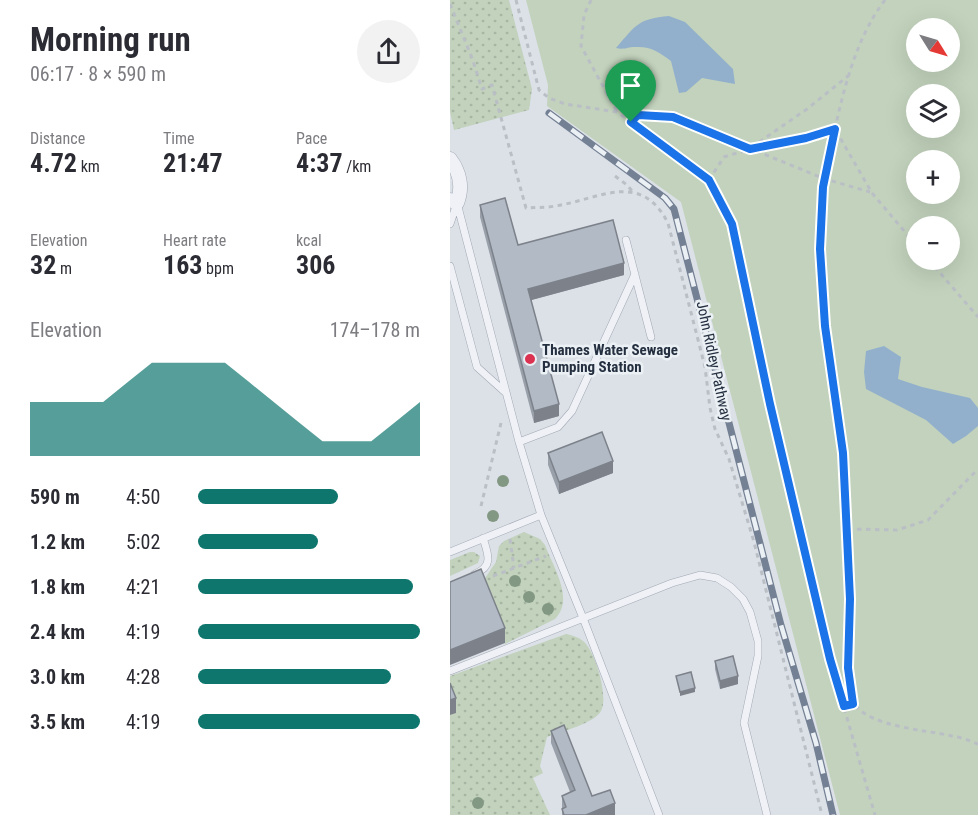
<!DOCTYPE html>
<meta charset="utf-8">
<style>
:root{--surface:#fff;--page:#f2f2f3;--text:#2b2b33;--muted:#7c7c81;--accent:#0f766e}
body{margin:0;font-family:"Roboto Condensed",sans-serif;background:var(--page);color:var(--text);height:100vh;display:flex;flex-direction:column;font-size:22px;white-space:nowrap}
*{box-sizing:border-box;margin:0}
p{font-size:20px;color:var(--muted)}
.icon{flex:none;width:33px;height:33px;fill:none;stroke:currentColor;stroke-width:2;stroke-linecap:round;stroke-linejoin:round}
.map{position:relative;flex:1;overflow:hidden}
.details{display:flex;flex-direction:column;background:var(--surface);width:450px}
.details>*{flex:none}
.needle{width:39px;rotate:127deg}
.tools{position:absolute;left:456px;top:18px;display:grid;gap:12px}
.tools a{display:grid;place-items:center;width:54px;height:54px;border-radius:50%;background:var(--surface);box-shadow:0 6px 24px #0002;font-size:30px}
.pin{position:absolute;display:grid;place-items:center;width:51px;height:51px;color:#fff;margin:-62px -26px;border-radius:50% 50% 50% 0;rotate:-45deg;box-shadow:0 0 6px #0007}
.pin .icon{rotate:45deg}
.round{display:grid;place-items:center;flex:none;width:63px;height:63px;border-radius:32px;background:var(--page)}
.headline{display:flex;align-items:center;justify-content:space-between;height:102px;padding:0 30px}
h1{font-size:33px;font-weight:700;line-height:45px}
.stats{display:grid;grid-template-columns:repeat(3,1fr);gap:9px;height:102px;padding:6px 30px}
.stats div{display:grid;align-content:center}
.stats b{font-size:26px;font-weight:700}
.stats small{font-size:16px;font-weight:400}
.stats p{font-size:16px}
.chart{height:168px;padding:12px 30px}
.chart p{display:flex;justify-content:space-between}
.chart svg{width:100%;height:108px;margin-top:6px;fill:var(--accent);opacity:.7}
ul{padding:0 30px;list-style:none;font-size:20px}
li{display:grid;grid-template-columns:96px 72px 1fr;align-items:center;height:45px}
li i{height:15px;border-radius:8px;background:var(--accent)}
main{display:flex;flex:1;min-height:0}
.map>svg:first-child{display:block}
</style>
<main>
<section class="details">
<div class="headline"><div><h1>Morning run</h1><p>06:17 · 8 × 590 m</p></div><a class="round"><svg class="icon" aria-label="share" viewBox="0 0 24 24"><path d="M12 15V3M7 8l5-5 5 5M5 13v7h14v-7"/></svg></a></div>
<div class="stats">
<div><p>Distance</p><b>4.72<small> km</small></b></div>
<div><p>Time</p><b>21:47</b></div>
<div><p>Pace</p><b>4:37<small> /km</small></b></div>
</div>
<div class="stats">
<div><p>Elevation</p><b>32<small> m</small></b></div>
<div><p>Heart rate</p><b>163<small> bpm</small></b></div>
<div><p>kcal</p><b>306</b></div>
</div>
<div class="chart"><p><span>Elevation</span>174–178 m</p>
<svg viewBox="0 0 160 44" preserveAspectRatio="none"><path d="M0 44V22L10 22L20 22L30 22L40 14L50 6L60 6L70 6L80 6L90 14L100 22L110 30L120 38L130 38L140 38L150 30L160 22V44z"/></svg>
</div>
<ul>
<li><b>590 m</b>4:50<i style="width:63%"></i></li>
<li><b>1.2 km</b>5:02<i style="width:54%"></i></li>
<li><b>1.8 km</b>4:21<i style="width:97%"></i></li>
<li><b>2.4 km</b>4:19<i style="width:100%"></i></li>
<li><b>3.0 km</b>4:28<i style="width:87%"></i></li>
<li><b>3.5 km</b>4:19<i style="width:100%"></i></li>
</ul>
</section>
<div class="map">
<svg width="528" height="815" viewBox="0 0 528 815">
<defs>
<pattern id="grass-dots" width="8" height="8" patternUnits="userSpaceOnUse" patternTransform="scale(1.5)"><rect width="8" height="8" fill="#c2d2bc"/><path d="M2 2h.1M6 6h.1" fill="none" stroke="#a7b5a3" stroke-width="1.8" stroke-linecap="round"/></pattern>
</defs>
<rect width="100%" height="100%" fill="#dce1e8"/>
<path fill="url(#grass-dots)" d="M0,0h59l23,89 -3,21 -75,20 -4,-18z
M74,532l16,7 5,6c8,22 30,54 10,74l-50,25 -24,-60 15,-22 3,-16 5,-5z
M20,552h4l6,4 -2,7 -28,13v-16z
M116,634c6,1 12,3 17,7 12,9 26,56 18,70 -6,12 -41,21 -54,26l-7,29 3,7 -10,5 17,37h-100v-100l6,-3 -6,-14v-22z"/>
<path fill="#c2d2bc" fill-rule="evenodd" d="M76,0h452v815h-138l-159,-613 -134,-96 1,-21zM466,28h34v34h-34zM466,94h34v34h-34zM466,160h34v34h-34zM466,226h34v34h-34z"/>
<path fill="#92b0cc" d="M219,16l16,6 48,47 2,15 -33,-6 -16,14 -7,1 -8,-32c-12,-9 -20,-15 -36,-14 -8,0 -10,3 -19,1 21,-24 22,-29 53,-32z
M434,346l17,11 -3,22 24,8 48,11 8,10v18l-12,10 -13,8 -27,-24 -60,-31 -2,-17 2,-21z"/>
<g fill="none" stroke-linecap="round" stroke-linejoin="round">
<defs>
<path id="service" d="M0,224l7,-21
M176,240l25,97
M0,266l27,101 29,26
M69,442l39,-15 14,-16 63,-137
M91,515l42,103 76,197
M0,552l91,-37 -22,-73 -62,-239
M25,574c19,-8 13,-20 8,-36
M0,671l222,-88 28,-8 17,3 14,9 12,12 7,13 8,29v15l-14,67 23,92"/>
<path id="minor" d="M0,159c10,13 13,29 7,44l-7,-3"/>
</defs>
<use href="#service" stroke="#a1a8b2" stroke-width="8"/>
<use href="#minor" stroke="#a1a8b2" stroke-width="15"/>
<path stroke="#babfc6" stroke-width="3" stroke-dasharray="4.5 4.5" stroke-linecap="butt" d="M66,0l23,90 10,8 16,6 52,8 92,68 23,43 38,181 60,255 45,156
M141,0l-7,15 -3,31 36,66
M435,0c-31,40 -44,99 -54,148 -3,13 -6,26 -8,39 -9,90 10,177 20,266 5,45 5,90 6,135 1,22 -5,104 6,117 17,22 71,25 97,31 9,1 18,5 26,8
M0,4l22,54 10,31 10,-4 34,123c10,-1 20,0 29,-2 43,-6 85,-37 113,17l37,144 5,41 5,21 14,30 25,83 68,273
M181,122l7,-7 35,2 152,62 45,13
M302,147l55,-38 41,-33
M165,176l12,9 5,6
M259,180l15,-23c36,-12 74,-16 111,-28l37,64 44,52
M479,260l49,57
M31,506l20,-83
M398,529l49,1 31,-10 50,-51
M60,539l4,29
M43,576l53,-20"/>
<use href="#service" stroke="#eff1f6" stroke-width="7"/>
<use href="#minor" stroke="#eff1f6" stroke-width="14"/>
<defs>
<path id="rail" d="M99,113l116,85 9,11 107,416 35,118 17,72"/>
</defs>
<use href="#rail" stroke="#748093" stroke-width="7"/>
<use href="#rail" stroke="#ebf0f5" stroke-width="4.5" stroke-dasharray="14" stroke-linecap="butt"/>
</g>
<g fill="#839883">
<circle cx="53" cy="481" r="6"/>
<circle cx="43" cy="516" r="6"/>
<circle cx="65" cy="581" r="6"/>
<circle cx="79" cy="597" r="6"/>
<circle cx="98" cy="609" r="6"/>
<circle cx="28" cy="803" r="6"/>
</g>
<path fill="#99a0a9" d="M30,205l38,40 106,30 -93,25 28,116 -25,7 -54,-206z
M98,453l65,20 -54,21 -11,-29z
M265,661l23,23 -18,5 -5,-20z
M101,731l41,65 23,19h-53v-19l8,-4 -19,-49z"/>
<path fill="#7d828a" d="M174,263v12l-96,26v-12z
M109,404v12l-25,7v-12z
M163,461v12l-54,21v-12z
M55,628v15l-55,22v-15z
M288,676v8l-18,5v-8z
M245,688v4l-15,4v-4z
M6,698v15l-6,2v-15z
M165,803v12h-29z"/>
<path fill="#b2bac5" stroke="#7d828a" stroke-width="1.5" d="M55,198l13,47 95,-25 11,43 -96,26 31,115 -25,7 -54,-206z
M152,432l11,29 -54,21 -11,-29z
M31,569l24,59 -55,22v-68z
M283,656l5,20 -18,5 -5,-20z
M241,672l4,16 -15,4 -4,-16z
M0,683l6,15 -6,2z
M114,725l28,71 18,-6 5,13 -29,12h-22l-2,-6 4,-2 -4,-11 13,-6 -24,-59z"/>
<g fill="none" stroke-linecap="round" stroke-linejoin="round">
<defs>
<path id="route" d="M188,115l35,2 77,32 56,-11 29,-9 -12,58 -3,62 5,77 18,127 7,146 -2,69 5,36 -9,2 -14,-47 -60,-255 -38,-180 -23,-44 -78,-58z"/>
</defs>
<use href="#route" stroke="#fff" stroke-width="12"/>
<use href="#route" stroke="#1a73e8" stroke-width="8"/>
</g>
<circle fill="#db3251" stroke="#ebf0f5" stroke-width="2" cx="80" cy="359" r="6"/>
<g text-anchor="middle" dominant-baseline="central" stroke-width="5" stroke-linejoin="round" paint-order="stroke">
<g font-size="15" font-weight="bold" fill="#242f3f" stroke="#ebf0f5" text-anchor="start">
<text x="92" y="350">Thames Water Sewage<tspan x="92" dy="17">Pumping Station</tspan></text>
</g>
<g font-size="15" fill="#242f3f" stroke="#ebf0f5">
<text transform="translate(264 361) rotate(78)">John Ridley Pathway</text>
</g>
</g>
</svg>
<div class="tools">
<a><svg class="needle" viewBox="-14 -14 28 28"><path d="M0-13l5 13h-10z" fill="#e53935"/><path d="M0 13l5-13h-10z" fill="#7c7c81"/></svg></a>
<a><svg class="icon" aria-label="layers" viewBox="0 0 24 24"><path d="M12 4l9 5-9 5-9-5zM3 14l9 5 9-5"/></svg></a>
<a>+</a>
<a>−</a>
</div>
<div class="pin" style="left:181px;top:122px;background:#1e9e55"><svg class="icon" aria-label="arrive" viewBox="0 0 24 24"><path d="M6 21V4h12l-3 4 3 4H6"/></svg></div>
</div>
</main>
